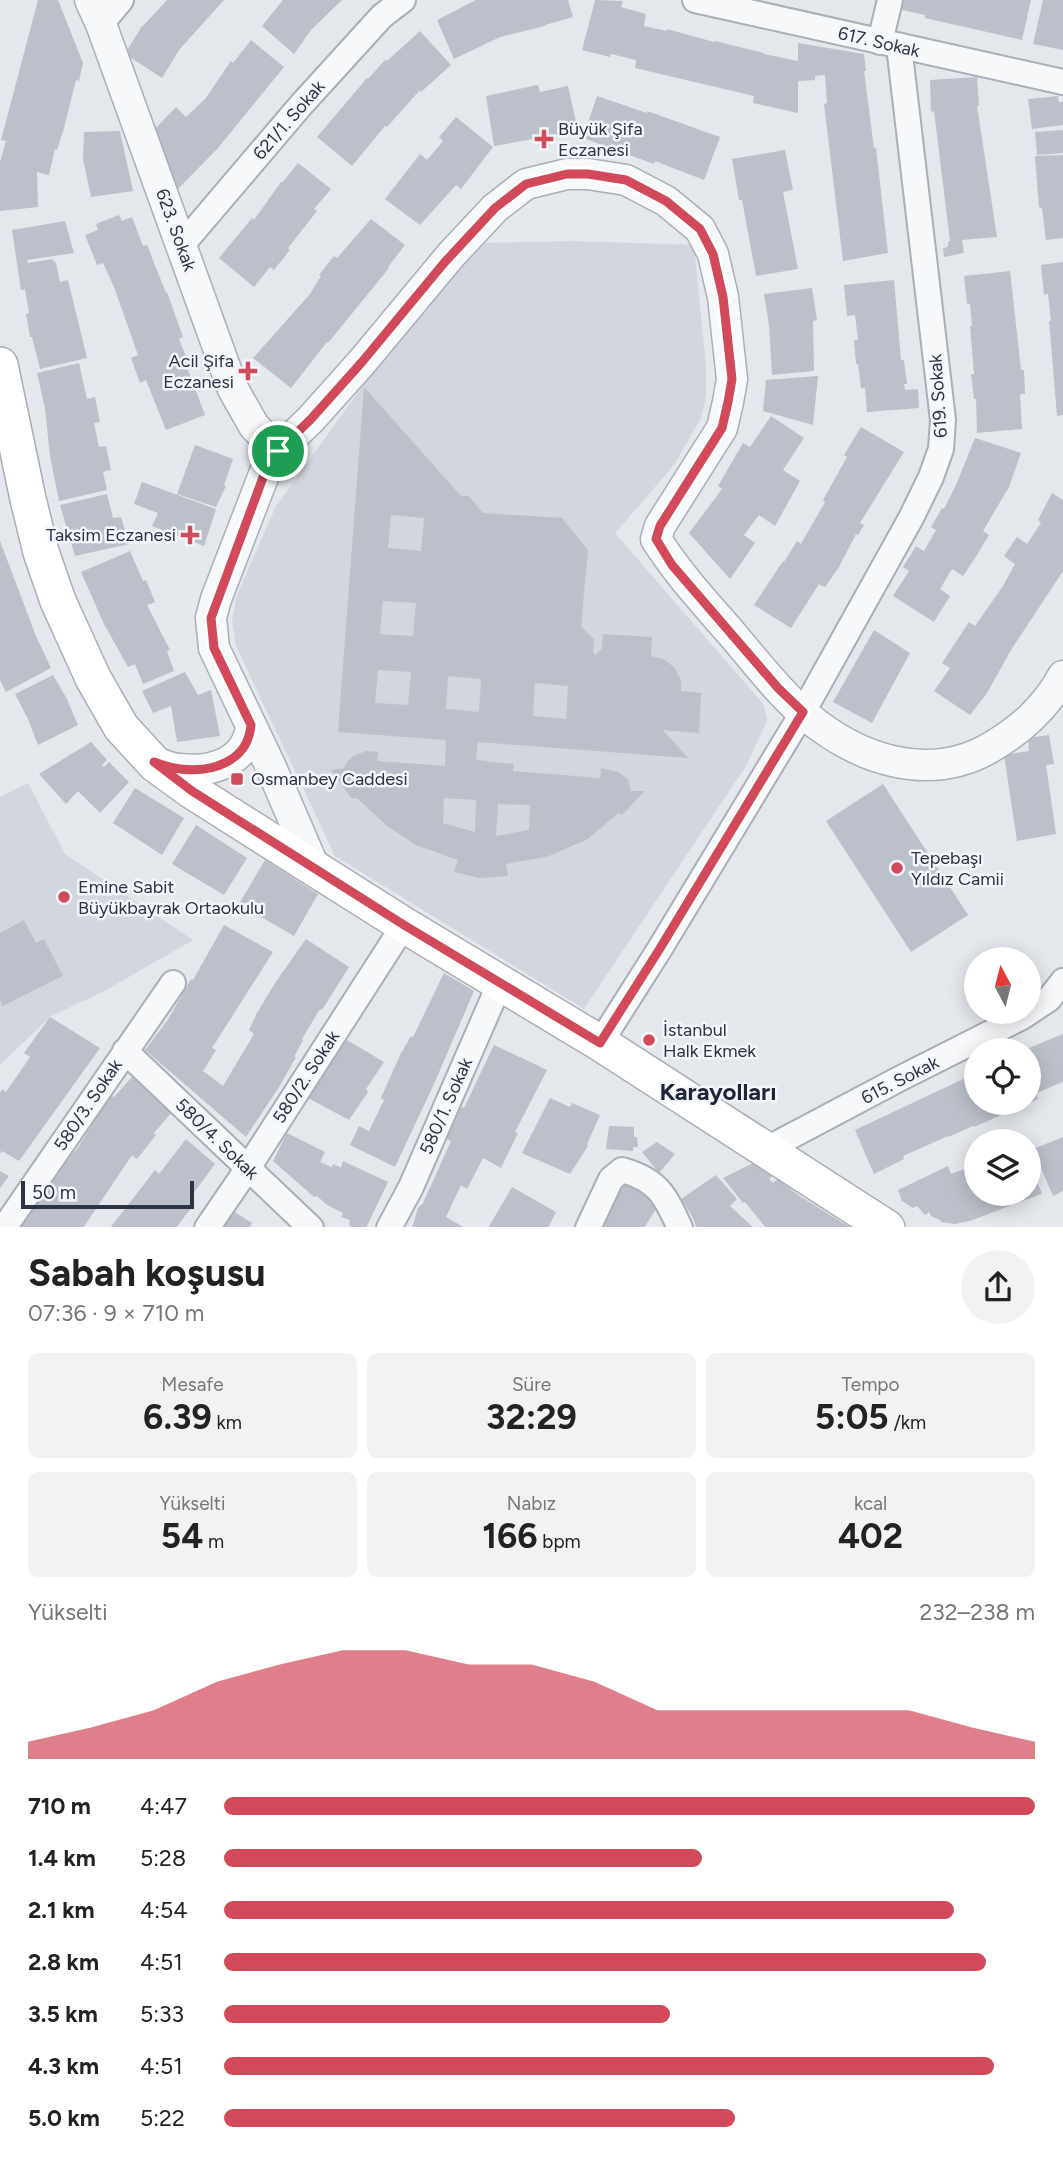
<!DOCTYPE html>
<html lang="tr">
<meta charset="utf-8">
<style>
:root{--surface:#fff;--page:#f2f2f2;--text:#222;--muted:#767676;--accent:#d1495b}
body{margin:0;font-family:Figtree,sans-serif;background:var(--page);color:var(--text);height:100vh;display:flex;flex-direction:column;font-size:26px;white-space:nowrap}
*{box-sizing:border-box;margin:0}
p{font-size:23px;color:var(--muted)}
.icon{flex:none;width:38px;height:38px;fill:none;stroke:currentColor;stroke-width:2;stroke-linecap:round;stroke-linejoin:round}
.map{position:relative;height:1227px;overflow:hidden}
.panel{display:flex;flex-direction:column;background:var(--surface);flex:1}
.panel>*{flex:none}
.needle{width:46px;rotate:353deg}
.controls{position:absolute;left:964px;top:947px;display:grid;gap:14px}
.controls a{display:grid;place-items:center;width:77px;height:77px;border-radius:50%;background:var(--surface);box-shadow:0 4px 18px #0003;font-size:35px}
.scale{position:absolute;left:21px;bottom:18px;width:173px;box-sizing:border-box;padding-left:7px;border:4px solid #2b3445;border-top:0;font-size:19px;line-height:24px;white-space:nowrap;color:#2b3445;-webkit-text-stroke:5px #f4f6f9;paint-order:stroke}
.pin{position:absolute;display:grid;place-items:center;width:60px;height:60px;color:#fff;margin:-30px;border:4px solid #fff;border-radius:50%;box-shadow:0 2px 7px #0007}
.round{display:grid;place-items:center;flex:none;width:74px;height:74px;border-radius:37px;background:var(--page)}
.headline{display:flex;align-items:center;justify-content:space-between;height:119px;padding:0 28px}
h1{font-size:38px;font-weight:700;line-height:52px}
.stats{display:grid;grid-template-columns:repeat(3,1fr);gap:10px;height:119px;padding:7px 28px}
.stats div{display:grid;align-content:center;border-radius:10px;background:var(--page);text-align:center}
.stats b{font-size:35px;font-weight:700}
.stats small{font-size:19px;font-weight:400}
.stats p{font-size:19px}
.chart{height:196px;padding:14px 28px}
.chart p{display:flex;justify-content:space-between}
.chart svg{width:100%;height:126px;margin-top:7px;fill:var(--accent);opacity:.7}
ul{padding:0 28px;list-style:none;font-size:23px}
li{display:grid;grid-template-columns:112px 84px 1fr;align-items:center;height:52px}
li i{height:18px;border-radius:9px;background:var(--accent)}
.map>svg:first-child{display:block}
</style>
<div class="map">
<svg width="1063" height="1228" viewBox="0 0 1063 1228">
<rect width="100%" height="100%" fill="#e4e7ec"/>
<path fill="#d2d6de" d="M573,241l121,4 12,123v30l-5,20 -27,47 -59,68 149,172 3,16 -21,45 -162,243 -249,-153 -99,-210 -4,-25 5,-26 39,-89 94,-130 111,-133z
M28,783l37,71 128,86 -87,50 -56,27 -50,48v-268z"/>
<path fill="#bbc0ca" fill-rule="evenodd" d="M38,0h20l25,63 -4,18 -3,-1 -12,48 -7,22 -2,-1 -6,26 -12,-3 1,35 -38,4v-49l6,-21 -5,-1z
M167,0h57l-45,50 -17,28 -37,-24 17,-28h1z
M283,0h59l-31,30 -17,24 -32,-28z
M476,0h92l5,17 -28,8v1l-45,11 -46,22 -17,-39z
M595,0l28,1 -2,6 25,7 -2,12 23,5v-2l47,13 1,-1 49,12v1l34,7v-18l66,11 2,17h-2l10,77h2l12,105 -45,8 -19,-157 3,-1 -2,-28 -10,1v4l-17,1v32l-45,-10 1,-7 -119,-28 1,-8 -25,-6 -1,3 -28,-7z
M904,0h127l-9,40 -97,-22v-3l-23,-5z
M1043,0h20v50l-30,-6z
M420,31l31,34 -30,27 -1,-2 -33,37 -2,-1 -33,40 -35,-29 50,-59 1,1 17,-19 2,1z
M251,40l33,27 -66,81 -41,42 -24,-59 23,-24 10,10 19,-18 26,-38 2,2z
M977,77l2,29h-2l20,131 -35,3 2,13 -20,4 -1,-9 5,-1v-5l2,-1 -16,-130 -3,1 -1,-32z
M538,85l2,7 28,-6 10,45 -84,15 -8,-50z
M597,96l50,17v-2l73,26 -16,43 -49,-19 -1,3 -71,-26z
M1058,96l1,6h4v23l-31,4 -4,-30z
M456,117l37,30 -32,42 -5,-4 -36,40 -35,-26 35,-45 7,6 16,-19 -4,-4z
M1063,130v23l-26,2 -2,-23z
M120,131l13,60 -42,6 -8,-38 1,-27z
M785,150l8,40 -10,2 15,77 -42,7 -14,-76h-3l-7,-41z
M1063,155v83l-17,2 -4,-32 -3,-1 -4,-51z
M298,163l33,26 -17,20 3,2 -29,37 2,2 -16,20 -4,-3 -16,20 -35,-29 33,-40 2,2 27,-38 1,1z
M119,215l3,6 10,-4 11,29 4,-1 19,48 1,-1 16,45 -4,2 10,25 -3,1 19,50 -39,15 -20,-50 -6,3 -9,-25 7,-3 -24,-68 -11,-24 -6,2 -12,-30 13,-5 -2,-6z
M371,219l34,26 -17,22 1,1 -61,75 -1,-1 -36,46 -38,-30 57,-64 11,-18 -2,-1 15,-19 3,2z
M65,221l9,32 -47,7 1,3 24,-4 4,4 4,19 8,-2 19,78 -47,11 -8,-32h-2l-4,-23 3,-1 -4,-24 -4,1 -9,-60z
M1063,262v153l-6,1 -8,-95h2l-3,-27 -4,1 -3,-30z
M1010,271l11,99h3l1,24h-5l2,35 -45,4 -1,-34h-2l-3,-25h3l-4,-48h2l-2,-22h-3l-3,-28z
M894,280l7,80h3l3,24h-3l1,6 13,-1 1,19 -52,4 -2,-24h-4l-3,-24h-2l-2,-24h4l-3,-25 -8,1 -3,-31z
M812,288l5,32 -4,1 1,50 -42,4 -3,-50 -5,-31z
M79,363l8,36 8,-2 5,25 -6,1 5,24 7,-1 5,24 -8,2 4,18 -48,11 -9,-45 -5,-48 -8,-35z
M818,376l-5,49 -50,-14 3,-31z
M364,387l97,109h8l14,17 79,5 26,32 -7,77 13,12 -1,13 3,3 6,-7 1,-14 49,3 -1,19 12,3 11,8 7,13v11l20,2 -2,40 -36,-3 25,28 -210,-16 -2,18 38,4 -1,7 87,7 1,-10 17,4 10,7 3,12h14l-23,24 -4,-2 -30,26 -39,17 -43,8 2,12 -28,2 -26,-6 4,-12 -42,-15 -29,-19 -30,-28 -5,1 -21,-29 13,-2 2,-5 6,-6 14,-6 12,1 -1,9 68,5 1,-26 -108,-8zM391,515l33,3 -3,33 -33,-3zM383,601l33,2 -3,33 -33,-2zM378,670l33,2 -3,33 -33,-2zM448,676l33,3 -2,33 -33,-3zM535,683l33,3 -2,33 -33,-3zM444,798l32,2 -1,32 -32,-9zM498,804l32,1 -1,25 -33,6z
M771,416l33,22 -21,32 17,11 -25,45 -16,-11 -15,20 11,8 -25,36 -41,-46 33,-44 -4,-3 25,-43 7,4z
M861,427l43,25 -44,71 4,2 -6,10 -2,-1 -17,33 -14,20 -6,-3 -28,44 -37,-23 29,-44 1,1 13,-21 4,3 24,-42 -2,-2 24,-43 -3,-2z
M975,438l46,15 -12,34 -26,44 6,4 -12,20 -14,21 -11,-7 -12,20 10,7 -16,26 -41,-26 16,-25 -6,-4 13,-21 8,5 12,-21 -5,-3 11,-19 2,1 12,-24z
M195,445l38,14 -9,26 2,1 -10,21 -39,-13z
M142,482l74,27 -12,37 -52,-20 6,-13 -24,-9z
M1052,493l11,7v71l-52,79 -24,43 -17,22 -36,-24 16,-23 -8,-5 27,-41 6,4 28,-40 12,-22 -11,-8 13,-19 10,7 14,-21 -3,-3z
M107,494l6,24 8,-1 8,27 -54,12 -15,-51z
M0,541l36,95 15,32 -45,24 -6,-12z
M130,551l13,30 3,-1 9,22 -8,3 23,45 -3,1 7,20 -31,13 -8,-20 -7,3 -24,-43 -23,-52z
M874,630l36,23 -38,70 -39,-21z
M185,672l13,23 13,-5 9,46 -43,6 -6,-36 -18,7 -11,-22z
M53,675l14,24 11,26 -40,20 -10,-26 -13,-25z
M1049,735l5,29 -8,1 10,69 -39,7 -13,-86 25,-4 -1,-13z
M91,742l16,18 -5,5 2,2 5,-5 20,20 -29,31 -22,-22 -12,13 -27,-30z
M883,784l85,131 -57,37 -85,-131z
M135,788l49,30 -22,37 -49,-32z
M196,825l51,33 -23,37 -52,-31z
M265,860l53,34 -24,42 -55,-32z
M24,920l12,23 8,-4 19,37 -60,30 -3,-6v-67z
M224,925l49,27 -61,96 4,2 -13,21 20,15 31,-52 -5,-4 8,-17 18,-30 31,-44 43,28 -27,43 -2,-1 -18,30 1,1 -9,17h2l-17,30 -33,50 -101,-87 22,-29 24,-42 2,1z
M444,973l30,18 -40,93 -39,83 -45,-22 9,-19 10,5 15,-31 -3,-2 19,-43 11,-19 2,1z
M50,1017l50,31 -81,113 -17,-10 -2,3v-61l2,-4 4,3 24,-35 -6,-4z
M1063,1034v48l-27,11 2,6 -64,28 -1,-1 -25,11v-1l-45,20 1,3 -30,15 -19,-44 121,-57v29h53v-52h-5z
M347,1040l37,22 -18,27 2,3 -19,28 -41,-22 18,-29z
M494,1045l53,25 -32,62 3,1 -17,35 -18,-10 -16,31 -6,-4 -15,32 19,11h-53l6,-20 5,-5 28,-62 -4,-2 14,-32 3,1z
M133,1076l39,36 -18,21 2,2 -19,24 -5,-4 -49,73h-63l48,-69 9,-10 15,-24 -1,-1 21,-28 2,1z
M550,1098l20,9 2,-4 28,12 -13,29 1,2 -18,28 -48,-21z
M609,1126l25,1v10h3l1,10h-5v4l-27,-2z
M287,1133l38,19 -5,10 12,5 1,-3 8,4 2,-7 45,21 -22,46h-14l-3,-3 1,-5 -9,-3 2,-4 -16,-8 -10,-9 -3,1 -41,-36z
M1063,1137v54l-10,5 -20,-47z
M186,1139l29,25 -25,34 5,5 -19,25h-66l45,-58 4,4z
M657,1142l18,12 -16,19 -17,-21z
M753,1163l19,13 -3,3 4,4 5,-4 20,16 53,33h-85l-21,-26 -2,1 -20,-25z
M1029,1164l13,29 -1,1 -71,27 -15,3 -14,-2 -1,-2 -9,-4 -2,-4 -4,3 -8,-9 -4,2 -11,-7 -4,-11 50,-24 3,8 25,-9v29h53z
M0,1171l9,5 -9,12z
M628,1175l22,16 6,18 -12,19h-39l-8,-6z
M716,1175l21,24 -7,7 24,22h-57l-5,-12 -11,-17z
M512,1187l44,25 -8,16h-60z
M232,1210l20,13 -3,5h-30z"/>
<g fill="none" stroke-linecap="round" stroke-linejoin="round">
<defs>
<path id="minor" d="M695,0l368,82
M101,24l20,-24
M880,42l10,-42
M181,246l120,-141 81,-89 21,-16
M600,1043l59,-93 144,-238 108,-194 20,-41 10,-28 2,-29 -44,-374
M125,1051l186,177
M767,1149l134,-71 121,-61 27,-18 14,-18
M4,1228l169,-245
M207,1228l41,-60 156,-243
M389,1228l22,-41 89,-204
M588,1228l23,-49 11,-9c36,10 43,25 58,58"/>
<path id="tertiary" d="M90,0l11,24 132,365 21,37 24,25
M154,762c9,3 18,7 27,7 32,4 67,-8 70,-44
M314,867l-44,-102 -56,-117 -3,-30 5,-19 49,-127 13,-21 33,-32 51,-57 89,-107 44,-47 31,-24 41,-10h21l38,6 40,21 34,28 13,25 10,43 9,82 -4,23 -6,26 -62,98 -4,13c22,35 49,64 76,95 23,27 45,56 71,79 53,46 126,72 190,33 30,-18 53,-39 70,-70"/>
<path id="secondary" d="M0,365l28,134 13,53 17,49 35,77 28,49 34,37 37,27 212,134 196,118 287,185"/>
</defs>
<use href="#minor" stroke="#a9aeb7" stroke-width="28"/>
<use href="#tertiary" stroke="#a9aeb7" stroke-width="33"/>
<use href="#secondary" stroke="#a9aeb7" stroke-width="38"/>
<use href="#minor" stroke="#f7f8fa" stroke-width="24"/>
<use href="#tertiary" stroke="#f7f8fa" stroke-width="30"/>
<use href="#secondary" stroke="#fff" stroke-width="35"/>
</g>
<g fill="none" stroke-linecap="round" stroke-linejoin="round">
<defs>
<path id="route" d="M567,174h21l38,6 40,21 34,28 13,25 10,43 9,82 -4,23 -6,26 -62,98 -4,13 16,26 106,123 25,24 -144,238 -59,93 -196,-118 -212,-134 -38,-29c8,3 18,6 26,7 33,4 68,-8 71,-44l-37,-77 -3,-30 54,-146 13,-21 33,-32 51,-57 82,-99 51,-55 31,-24z"/>
</defs>
<use href="#route" stroke="#fff" stroke-width="14"/>
<use href="#route" stroke="#d1495b" stroke-width="9"/>
</g>
<g fill="#d1495b" stroke="#f4f6f9" stroke-width="2.5">
<path d="M540.5 128.5h7v7h7v7h-7v7h-7v-7h-7v-7h7z"/>
<path d="M244.5 360.5h7v7h7v7h-7v7h-7v-7h-7v-7h7z"/>
<path d="M186.5 524.5h7v7h7v7h-7v7h-7v-7h-7v-7h7z"/>
<rect x="230" y="772" width="14" height="14" rx="3.5"/>
<circle cx="897" cy="868" r="7"/>
<circle cx="64" cy="897" r="7"/>
<circle cx="649" cy="1040" r="7"/>
</g>
<g text-anchor="middle" dominant-baseline="central" stroke-width="5" stroke-linejoin="round" paint-order="stroke">
<g font-size="18" fill="#2b3445" stroke="#f4f6f9">
<text transform="translate(879 42) rotate(13)">617. Sokak</text>
<text transform="translate(289 120) rotate(-49)">621/1. Sokak</text>
<text transform="translate(176 230) rotate(70)">623. Sokak</text>
<text transform="translate(938 396) rotate(-94)">619. Sokak</text>
<text transform="translate(306 1077) rotate(-57)">580/2. Sokak</text>
<text transform="translate(900 1080) rotate(-27)">615. Sokak</text>
<text transform="translate(88 1105) rotate(-56)">580/3. Sokak</text>
<text transform="translate(446 1106) rotate(-66)">580/1. Sokak</text>
<text transform="translate(217 1139) rotate(44)">580/4. Sokak</text>
</g>
<g font-size="18" fill="#2b3445" stroke="#f4f6f9" text-anchor="start">
<text x="558" y="129">Büyük Şifa<tspan x="558" dy="21">Eczanesi</tspan></text>
<text x="234" y="361" text-anchor="end">Acil Şifa<tspan x="234" dy="21">Eczanesi</tspan></text>
<text x="176" y="535" text-anchor="end">Taksim Eczanesi</text>
<text x="251" y="779">Osmanbey Caddesi</text>
<text x="911" y="858">Tepebaşı<tspan x="911" dy="21">Yıldız Camii</tspan></text>
<text x="78" y="887">Emine Sabit<tspan x="78" dy="21">Büyükbayrak Ortaokulu</tspan></text>
<text x="663" y="1030">İstanbul<tspan x="663" dy="21">Halk Ekmek</tspan></text>
</g>
<g font-size="24" font-weight="bold" fill="#1d2536" stroke="#f4f6f9">
<text x="718" y="1091">Karayolları</text>
</g>
</g>
</svg>
<div class="controls">
<a><svg class="needle" viewBox="-14 -14 28 28"><path d="M0-13l5 13h-10z" fill="#e53935"/><path d="M0 13l5-13h-10z" fill="#767676"/></svg></a>
<a><svg class="icon" aria-label="locate" viewBox="0 0 24 24"><circle cx="12" cy="12" r="6"/><path d="M12 2v4M12 18v4M2 12h4M18 12h4"/></svg></a>
<a><svg class="icon" aria-label="layers" viewBox="0 0 24 24"><path d="M12 4l9 5-9 5-9-5zM3 14l9 5 9-5"/></svg></a>
</div>
<div class="scale">50 m</div>
<div class="pin" style="left:278px;top:451px;background:#1e9e55"><svg class="icon" aria-label="arrive" viewBox="0 0 24 24"><path d="M6 21V4h12l-3 4 3 4H6"/></svg></div>
</div>
<section class="panel">
<div class="headline"><div><h1>Sabah koşusu</h1><p>07:36 · 9 × 710 m</p></div><a class="round"><svg class="icon" aria-label="share" viewBox="0 0 24 24"><path d="M12 15V3M7 8l5-5 5 5M5 13v7h14v-7"/></svg></a></div>
<div class="stats">
<div><p>Mesafe</p><b>6.39<small> km</small></b></div>
<div><p>Süre</p><b>32:29</b></div>
<div><p>Tempo</p><b>5:05<small> /km</small></b></div>
</div>
<div class="stats">
<div><p>Yükselti</p><b>54<small> m</small></b></div>
<div><p>Nabız</p><b>166<small> bpm</small></b></div>
<div><p>kcal</p><b>402</b></div>
</div>
<div class="chart"><p><span>Yükselti</span>232–238 m</p>
<svg viewBox="0 0 160 44" preserveAspectRatio="none"><path d="M0 44V38L10 33L20 27L30 17L40 11L50 6L60 6L70 11L80 11L90 17L100 27L110 27L120 27L130 27L140 27L150 33L160 38V44z"/></svg>
</div>
<ul>
<li><b>710 m</b>4:47<i style="width:100%"></i></li>
<li><b>1.4 km</b>5:28<i style="width:59%"></i></li>
<li><b>2.1 km</b>4:54<i style="width:90%"></i></li>
<li><b>2.8 km</b>4:51<i style="width:94%"></i></li>
<li><b>3.5 km</b>5:33<i style="width:55%"></i></li>
<li><b>4.3 km</b>4:51<i style="width:95%"></i></li>
<li><b>5.0 km</b>5:22<i style="width:63%"></i></li>
</ul>
</section>
